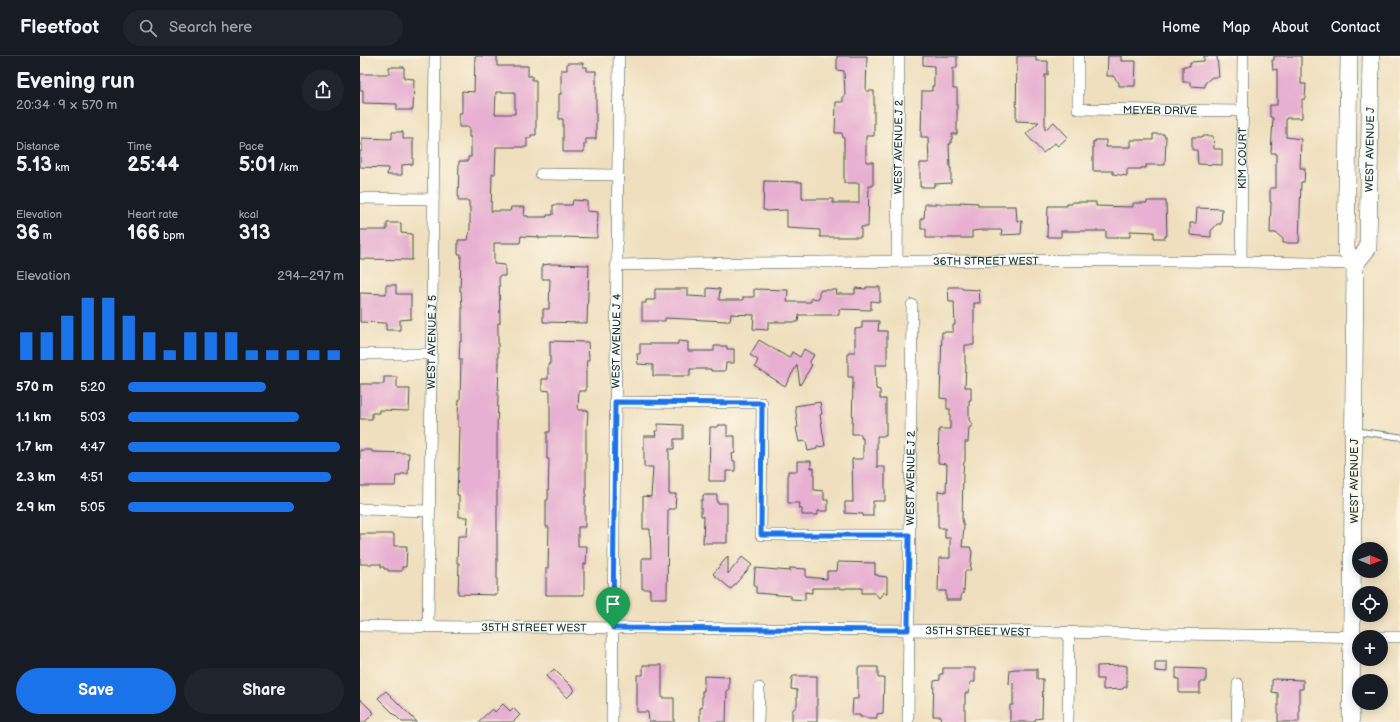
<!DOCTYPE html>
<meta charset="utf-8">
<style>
:root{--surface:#171b24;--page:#20242c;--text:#f1f3f6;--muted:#9ea1a6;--line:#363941;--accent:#1a73e8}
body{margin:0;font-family:"Balsamiq Sans",sans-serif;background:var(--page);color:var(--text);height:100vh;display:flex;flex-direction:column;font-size:15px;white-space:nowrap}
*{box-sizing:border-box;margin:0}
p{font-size:13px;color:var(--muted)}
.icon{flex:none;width:22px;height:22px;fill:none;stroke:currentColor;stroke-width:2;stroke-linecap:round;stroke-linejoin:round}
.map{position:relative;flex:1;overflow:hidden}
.sheet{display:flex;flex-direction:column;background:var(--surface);width:360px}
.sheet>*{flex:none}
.needle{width:26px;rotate:91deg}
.buttons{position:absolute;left:992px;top:486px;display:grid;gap:8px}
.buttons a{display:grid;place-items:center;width:36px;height:36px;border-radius:50%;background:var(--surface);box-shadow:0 2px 10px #0003;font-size:20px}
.pin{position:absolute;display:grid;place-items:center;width:34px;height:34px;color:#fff;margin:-41px -17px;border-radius:50% 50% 50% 0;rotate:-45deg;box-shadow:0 0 4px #0007}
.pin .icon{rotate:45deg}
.round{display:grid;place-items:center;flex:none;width:42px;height:42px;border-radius:21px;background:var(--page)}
.head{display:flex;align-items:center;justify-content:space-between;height:68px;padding:0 16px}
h1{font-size:22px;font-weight:700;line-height:30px}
.metrics{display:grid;grid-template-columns:repeat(3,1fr);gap:6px;height:68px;padding:4px 16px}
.metrics div{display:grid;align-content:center}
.metrics b{font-size:20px;font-weight:700}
.metrics small{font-size:11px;font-weight:400}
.metrics p{font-size:11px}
.chart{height:112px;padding:8px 16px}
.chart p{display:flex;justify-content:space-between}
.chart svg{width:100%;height:72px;margin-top:4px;stroke:var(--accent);stroke-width:6}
.primary-button{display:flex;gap:8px;margin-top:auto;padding:8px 16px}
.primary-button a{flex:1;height:46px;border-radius:24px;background:var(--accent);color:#fff;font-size:16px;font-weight:700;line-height:46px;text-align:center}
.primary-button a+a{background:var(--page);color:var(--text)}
ul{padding:0 16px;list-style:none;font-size:13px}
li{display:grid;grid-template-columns:64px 48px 1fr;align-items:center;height:30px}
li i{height:10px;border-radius:5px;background:var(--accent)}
header{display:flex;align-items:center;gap:24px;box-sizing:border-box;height:56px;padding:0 20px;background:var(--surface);border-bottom:1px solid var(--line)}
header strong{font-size:19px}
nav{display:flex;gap:22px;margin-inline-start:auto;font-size:14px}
.search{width:280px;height:36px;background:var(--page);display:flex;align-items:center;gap:10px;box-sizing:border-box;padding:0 14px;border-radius:22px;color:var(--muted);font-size:15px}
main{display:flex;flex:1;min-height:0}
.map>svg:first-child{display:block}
</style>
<header>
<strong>Fleetfoot</strong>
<div class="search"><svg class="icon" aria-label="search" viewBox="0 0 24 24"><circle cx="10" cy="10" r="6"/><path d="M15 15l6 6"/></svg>Search here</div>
<nav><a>Home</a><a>Map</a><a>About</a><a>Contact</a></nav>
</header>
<main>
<section class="sheet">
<div class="head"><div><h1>Evening run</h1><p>20:34 · 9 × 570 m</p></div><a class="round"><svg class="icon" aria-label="share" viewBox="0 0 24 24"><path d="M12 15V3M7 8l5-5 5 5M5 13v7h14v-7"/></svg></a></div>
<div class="metrics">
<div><p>Distance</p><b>5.13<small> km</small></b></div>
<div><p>Time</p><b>25:44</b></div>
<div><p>Pace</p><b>5:01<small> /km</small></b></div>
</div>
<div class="metrics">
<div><p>Elevation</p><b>36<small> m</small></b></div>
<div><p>Heart rate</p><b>166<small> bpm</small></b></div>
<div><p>kcal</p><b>313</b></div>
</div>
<div class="chart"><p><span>Elevation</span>294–297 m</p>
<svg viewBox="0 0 160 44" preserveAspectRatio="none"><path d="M5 44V27M15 44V27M25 44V17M35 44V6M45 44V6M55 44V17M65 44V27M75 44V38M85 44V27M95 44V27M105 44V27M115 44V38M125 44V38M135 44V38M145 44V38M155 44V38"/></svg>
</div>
<ul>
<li><b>570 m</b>5:20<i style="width:64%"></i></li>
<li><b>1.1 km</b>5:03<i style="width:79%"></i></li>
<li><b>1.7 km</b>4:47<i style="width:98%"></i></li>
<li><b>2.3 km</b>4:51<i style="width:94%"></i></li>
<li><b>2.9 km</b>5:05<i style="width:77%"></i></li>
</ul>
<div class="primary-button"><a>Save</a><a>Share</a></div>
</section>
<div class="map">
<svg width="1040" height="666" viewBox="0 0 1040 666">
<rect width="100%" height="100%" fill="#fcf5e5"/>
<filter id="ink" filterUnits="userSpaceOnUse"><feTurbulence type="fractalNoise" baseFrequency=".025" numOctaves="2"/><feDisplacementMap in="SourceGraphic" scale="8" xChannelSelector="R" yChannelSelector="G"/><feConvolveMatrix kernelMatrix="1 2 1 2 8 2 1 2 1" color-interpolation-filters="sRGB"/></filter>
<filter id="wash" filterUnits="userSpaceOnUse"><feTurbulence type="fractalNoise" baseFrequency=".012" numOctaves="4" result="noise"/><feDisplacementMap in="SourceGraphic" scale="16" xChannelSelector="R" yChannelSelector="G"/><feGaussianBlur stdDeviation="0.9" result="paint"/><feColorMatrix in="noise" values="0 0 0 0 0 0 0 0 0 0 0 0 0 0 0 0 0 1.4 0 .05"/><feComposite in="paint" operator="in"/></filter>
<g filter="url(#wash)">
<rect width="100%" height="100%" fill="#efdfbe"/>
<g id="blocks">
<path fill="#e7afd1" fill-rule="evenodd" d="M115,0h22v10h31v10h4v4h4v55h-5v3h-4v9h-31l-1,27h-3l-1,37h19l1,-4h14l-1,9h4v1h19v-2h6v-10h19l1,-5 14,1v10l11,1 -1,26 -32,-1v1h-26v-1l-18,-1 -1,7h-26v21l11,1v11h-6l1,47h-2v40h1l-2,68v164l-39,-1 1,-31h-2l1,-27h9l1,-19h-9v-22h-2l1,-27h1l1,-41h-2v-13l1,-14h1l1,-41h-2l1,-18h2v-33l-1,-17h-1l1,-37h-3v-14h10l2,-11v-22h-1v-6h-11l1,-40h9v-4h3v-20h-2v-10h-10v-14h3v-22l12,1zM136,36h19v22h-20z
M477,0h30l-1,35h8v45h-8v26h7v24h-4l-1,41h-7v10h-41v-7l-33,-2v-18l-21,1v-1h-3l1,-29 38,1v17h31v4h26v-20h-15v-45h-1l-1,-5h-7l1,-31h7v-6h2l-1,-25 -7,-1z
M563,0h34v12h-4v21h4v45h-5v5h-1v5h-2l1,24h1v15l-17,1v3h-14v-24h9l-1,-26h-7l1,-46h10v-5h2v-20l-11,-1z
M657,0h19v5h12v14h-3v55l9,-8 14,15 -10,9 -3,-3 -12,10 -17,-19 13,-12 -23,-1z
M748,0h13v5h15l-1,25h-16v-3l-6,-7h-6z
M844,0h13l2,21h-7l-7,6v4l-15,-1v-4h-7v-16h7v-4l14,-1z
M914,0h27v28h5l-1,15h-3v19h-16v19l15,2 -1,29h5l-1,14h-3l-2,61h-16v-4l-7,-6h-6l1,-31h-1v-14h6v-35h-5l2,-35 -3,-1v-12h7v-36l-4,1 -1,-10h2z
M207,7h16v4h4v4h9v68h-10v5h-2v8h-21v-33h-4v-25h2v-24h6z
M29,11h15v11l10,1 -1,31h-16v-6l-34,-1v-13h-3v-16h29z
M32,76h11v7h10v25l-11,1v10h-15l1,-7 -28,-1v-16h2v-13l30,1z
M793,78h11v2h2l-1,29h-19v3h-5v1h-14v7l-14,-2v-3h-20v-29h2v-2h11v7h25v-7h22z
M842,80h11l1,13h8v16l-24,-1 -1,-14h-5v-13h10z
M787,145h19l1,35h-2v2h-11v-6l-24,-1v6h-12v1h-12v-7h-45v6h-14l1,-31h19v-2h5v-2h24v4l37,1v-4h14z
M600,146l18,1v3h38l1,15h5l-1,13 -20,1 1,-5h-19l-11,1v7h-46v-9h-5v-11h3l1,-14h35z
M837,152l25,1 -1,15h-4l-6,7v6l-21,-2v-12h6z
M27,167h14v10l11,1v26l-52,-1v-29h27z
M191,208l38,1 -2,58 -44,-1v-13h6l1,-30h-8v-14z
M26,229h10v9h15v25l-11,1v10h-14v-7l-26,-1v-29l26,1z
M506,231h14v15l-9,-1v9l-32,-1v6h-40l-1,7h-30v8l-15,-1 1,-14 -23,-1 -1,7h-4l-61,-3v3h-23v-18h4v-3h9v-11h33v7l19,1v-9l13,1 -1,11h24v-3h11v-8l34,1 -1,12h24v-4l8,1v-7l2,-1v-1h16l-1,4h19v-6l11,1z
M588,231h14v2l17,1 1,13h-6v42h-9v19l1,1 -1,22h6v13h-2v20l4,5 -4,3 -1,14h-3v19l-1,1 -1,10 -1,48 2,6 -2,21h8l2,5 -2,19h-5l-1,20 -1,-1v4h-2v6h-15v-9h-8l1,-33h11v-20h-5v-10h-7v-37l8,1 1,-28 -9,-1 1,-34h11v-20h-3v-10l-7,-1 2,-66h11v-7h2l-1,-23h-5z
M502,265h17l-1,10h9v34h-12l1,24 4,1v9h6v37h-9v31h8v34h-12v15h-10v-2l-18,-1v-11h8l-1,-43h11v-21h-2v-4h-9l1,-57h-5v-25h7v-23l7,-1z
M399,284l30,18 3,-6 8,5 4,-8 10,6 -5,8 3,2 -12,20 -3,-20 -12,21 -30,-19 3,-7 -8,-5z
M190,285l38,1 1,18h-2l-1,11v20h-7l-1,19h10l-1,18h-1v68h-1v31h-7v19h9l-1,18h-2v31h-38v-27h2l1,-41h-3v-27h2l1,-41h-2v-27h3v-41l-8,-1v-11h6v-15h2z
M318,285l10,1v9h26v-5h13v3h7v14h-8l-1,8h-14v-2h-21v7h-37v-11l-15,-1 -1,-10h3v-10h38z
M24,321h13v12h13l-1,22 -30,-1v3h-7v6h-12v-35h24z
M460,346l2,12 -2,1 5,31 -8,1v2l-9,2 -2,-10 -7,1 -3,-14 2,-1 -3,-21z
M298,368l25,1v14h-9v10h-5v45h7l-1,15h-7l-1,89h-17v-9h-8v-31h9l-1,-29h-7v-33l8,1 2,-30h-9v-31h12l-1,-5h3z
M358,369h9v11h8v17l-3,1 1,7h2v10h-9v10h-17l1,-54h8z
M0,394h12v2l37,1 -1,21h-7v2h-5l-1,10h-35z
M437,405h14v7h3v22l10,1v9h4v11h-10v4h-16v-6l-3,-1 1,-5h-12v-32h9z
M343,439h14v8h10v40h-24l1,-27h-3v-16h2z
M0,478h34v12h13l-1,21h-4v4h-14v-2h-4v-2h-3v-3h-21z
M368,500v18l14,-17 10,8 -21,24 -18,-15z
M478,506l37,1v12h3v1l9,1v16h-4l-4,5 -4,-5h-13v-5h-16l-2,1 -5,-1h-27v5l-7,-1v8l-14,-1v-3l-35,-3v-7h-2l1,-18 35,3v-3l16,1v8l21,2v-8h10z
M795,606h12v10l-12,-1z
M283,609h19v33h12v24h-25l-1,-10h-11v-37h6z
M762,609l5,1v21h-3l-1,2 -20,1v-11h-6v-13z
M498,611h20v11h6l-1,35 -6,1v4h-11v-1h-6v-2h-8l1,-16h5z
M583,612h32v14h-5l-1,11h-4v29h-25l1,-6h-8l1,-35 6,-1v-6h3z
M816,612l28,1v1h2v12h-6v11h-21v-14h-3z
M194,613l21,21 -8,8 -21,-22z
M656,613h21v10h6l-1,39 -7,1v3h-25v-17h3v-22l-4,1 1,-14z
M344,620l25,1v13h-2l-1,32h-26v-14h2v-17h2z
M434,620h23v46h-25v-11l5,-6v-15l-6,-1 1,-12z
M914,623l29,1v9h-4v33h-21v-29l-6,-1v-12z
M26,635l31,31h-15l-24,-24z
M0,643l14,14 -9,9h-5z
M143,648l7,7 3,-3 7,7 -7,7h-35l14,-13 3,3z"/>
</g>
</g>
<g filter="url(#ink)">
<use href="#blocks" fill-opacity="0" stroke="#3e5549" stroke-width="1"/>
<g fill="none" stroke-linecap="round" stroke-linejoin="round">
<defs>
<path id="lane" d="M996,375l44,6"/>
<g id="street">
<path id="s1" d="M718,0v53l164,2"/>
<path d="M181,118l76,1"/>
<path d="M0,142l73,1"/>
<path id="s2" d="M537,205l2,-205"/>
<path id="s3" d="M881,205l2,-205"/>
<path id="s4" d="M256,209c247,-4 493,-7 739,-1"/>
<path d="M0,298h71"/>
<path d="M255,346l147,1 -1,132h148"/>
<path d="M0,453l69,2"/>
<path id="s5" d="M0,570l548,4 471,7"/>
<path id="s6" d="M68,571l7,-571"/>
<path d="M1021,581h19"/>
<path id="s7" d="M252,666l7,-666"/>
<path d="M398,666l1,-34"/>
<path id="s8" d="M548,666l4,-417"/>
<path d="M708,666l1,-90"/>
<path d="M877,666l1,-38"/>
</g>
<g id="primary">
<path d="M989,0l-3,194 9,14 -4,458"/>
<path id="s9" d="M995,208l13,-16 3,-192"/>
</g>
</defs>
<use href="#lane" stroke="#3e5549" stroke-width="7"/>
<use href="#street" stroke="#3e5549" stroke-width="12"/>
<use href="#primary" stroke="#3e5549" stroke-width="18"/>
<use href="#lane" stroke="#fff" stroke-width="5.5"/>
<use href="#street" stroke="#fff" stroke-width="11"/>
<use href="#primary" stroke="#fff" stroke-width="17"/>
</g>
</g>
<g fill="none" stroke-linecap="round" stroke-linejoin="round" filter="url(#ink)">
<defs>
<path id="route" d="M255,346l147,1 -1,132h148l-1,95 -295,-2z"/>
</defs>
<use href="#route" stroke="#fff" stroke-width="8"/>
<use href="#route" stroke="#1a73e8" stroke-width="5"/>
</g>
<g text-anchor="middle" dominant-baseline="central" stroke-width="3" stroke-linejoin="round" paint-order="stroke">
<g font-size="11" fill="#1f3d34" stroke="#fcf5e5">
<text stroke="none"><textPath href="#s1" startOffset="135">MEYER DRIVE</textPath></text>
<text stroke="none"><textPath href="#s2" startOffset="114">WEST AVENUE J 2</textPath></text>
<text stroke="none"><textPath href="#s9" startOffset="119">WEST AVENUE J</textPath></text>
<text stroke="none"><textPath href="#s3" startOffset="103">KIM COURT</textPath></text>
<text stroke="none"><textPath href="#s4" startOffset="370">36TH STREET WEST</textPath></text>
<text stroke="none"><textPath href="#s7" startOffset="381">WEST AVENUE J 4</textPath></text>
<text stroke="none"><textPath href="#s6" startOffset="285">WEST AVENUE J 5</textPath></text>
<text stroke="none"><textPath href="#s8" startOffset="244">WEST AVENUE J 2</textPath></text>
<text transform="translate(994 425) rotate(-90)">WEST AVENUE J</text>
<text stroke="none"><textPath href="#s5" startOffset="174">35TH STREET WEST</textPath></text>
<text stroke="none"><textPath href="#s5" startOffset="618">35TH STREET WEST</textPath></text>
</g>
</g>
</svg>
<div class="buttons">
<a><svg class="needle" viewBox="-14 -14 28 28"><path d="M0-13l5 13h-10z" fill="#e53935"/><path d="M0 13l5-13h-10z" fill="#9ea1a6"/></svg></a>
<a><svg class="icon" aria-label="locate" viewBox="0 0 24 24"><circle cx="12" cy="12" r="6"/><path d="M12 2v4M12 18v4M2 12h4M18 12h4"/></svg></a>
<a>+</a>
<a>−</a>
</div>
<div class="pin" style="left:253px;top:572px;background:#1e9e55"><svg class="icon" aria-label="arrive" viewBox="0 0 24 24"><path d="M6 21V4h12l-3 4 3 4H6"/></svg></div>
</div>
</main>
